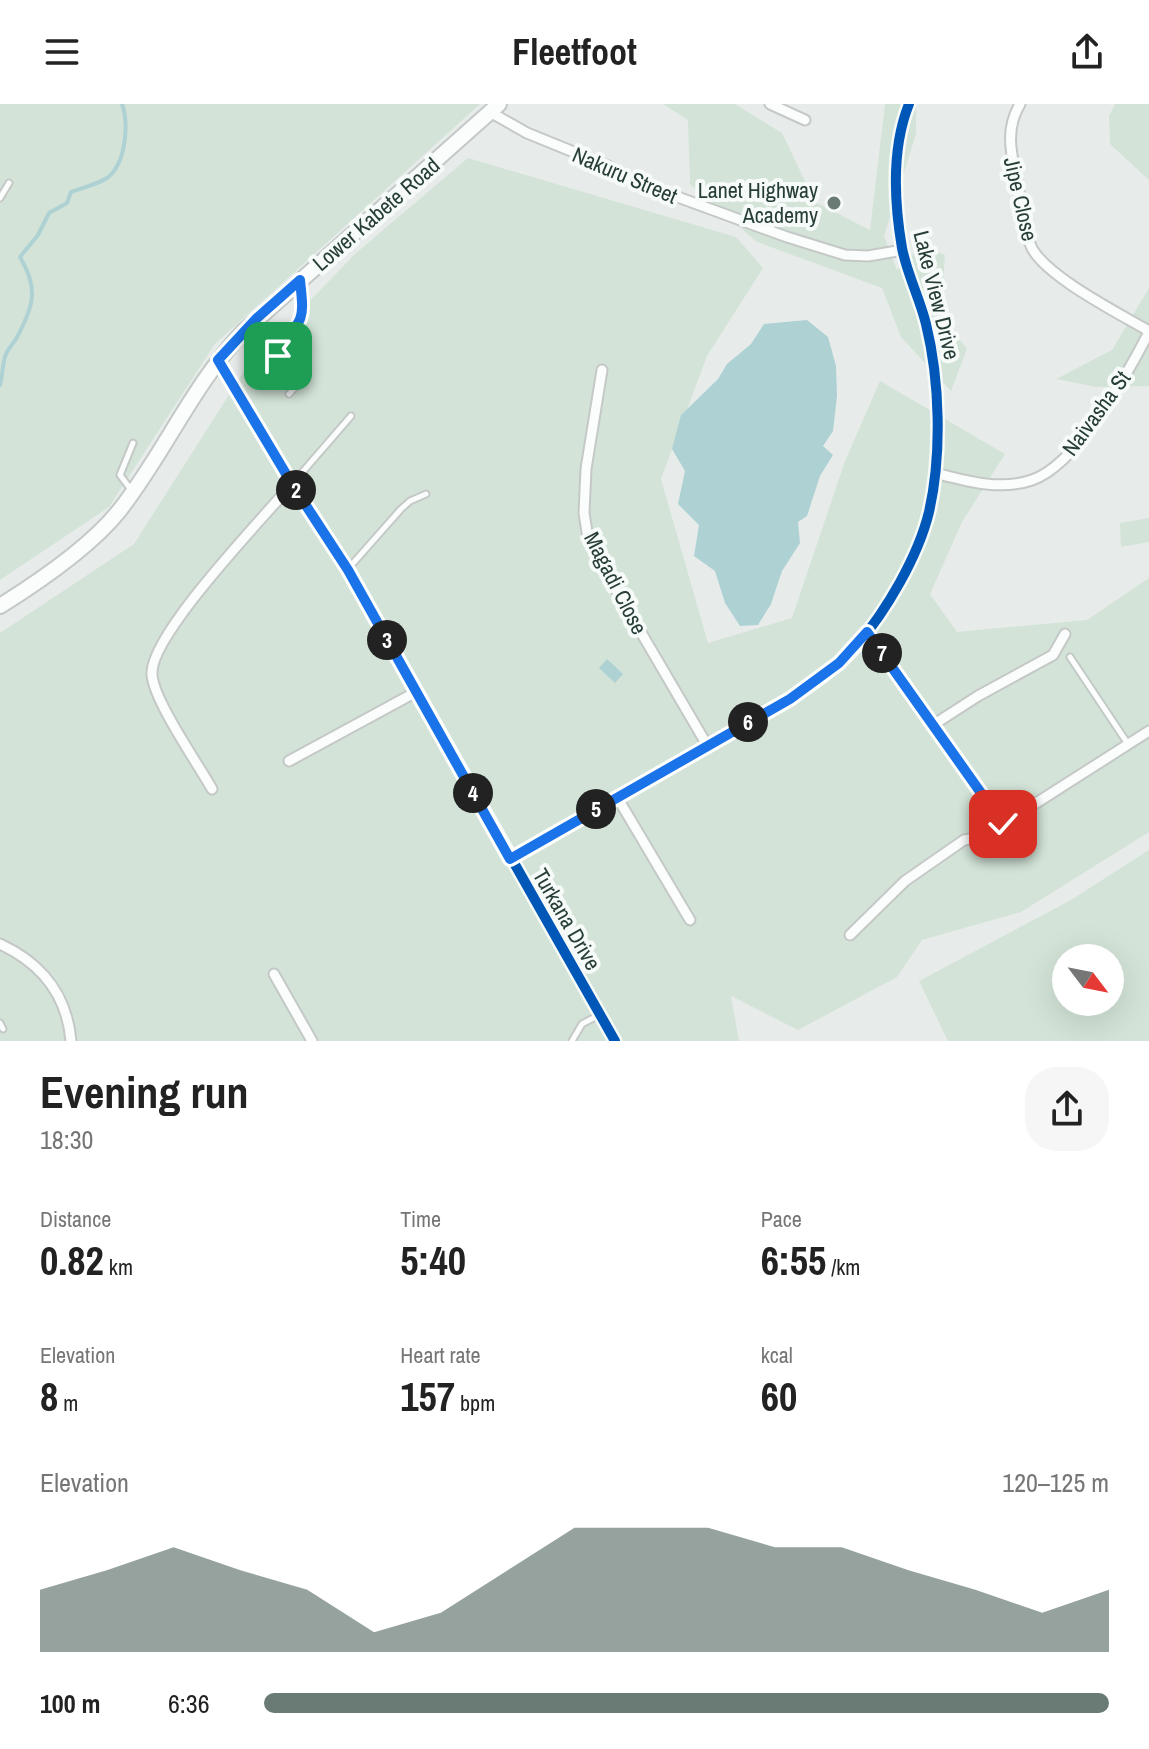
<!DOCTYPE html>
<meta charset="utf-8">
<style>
:root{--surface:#fff;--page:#f6f6f6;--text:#222;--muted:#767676;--accent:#6a7b76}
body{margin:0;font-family:"Archivo Narrow",sans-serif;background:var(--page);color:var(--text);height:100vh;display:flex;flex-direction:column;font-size:30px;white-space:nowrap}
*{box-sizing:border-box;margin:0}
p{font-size:26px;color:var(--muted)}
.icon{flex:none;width:44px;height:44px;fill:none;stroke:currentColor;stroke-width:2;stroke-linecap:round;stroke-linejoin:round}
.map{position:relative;height:937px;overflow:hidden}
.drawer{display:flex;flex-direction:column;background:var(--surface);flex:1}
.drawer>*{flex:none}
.needle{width:52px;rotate:122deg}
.tools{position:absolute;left:1052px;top:840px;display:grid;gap:16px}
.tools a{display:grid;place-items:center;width:72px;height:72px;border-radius:50%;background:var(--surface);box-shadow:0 8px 32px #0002;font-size:40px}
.pin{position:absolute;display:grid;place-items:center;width:68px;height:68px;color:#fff;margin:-34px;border-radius:16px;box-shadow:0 4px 12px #0006}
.km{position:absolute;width:40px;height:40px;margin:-20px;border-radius:50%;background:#222;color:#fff;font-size:22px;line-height:40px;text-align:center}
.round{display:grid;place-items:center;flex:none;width:84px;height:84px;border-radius:32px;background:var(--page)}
.headline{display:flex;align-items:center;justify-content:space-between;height:136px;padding:0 40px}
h1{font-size:44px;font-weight:700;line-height:60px}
.stats{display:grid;grid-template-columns:repeat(3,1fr);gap:12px;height:136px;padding:8px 40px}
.stats div{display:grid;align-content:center}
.stats b{font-size:40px;font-weight:700}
.stats small{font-size:22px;font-weight:400}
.stats p{font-size:22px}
.chart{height:224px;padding:16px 40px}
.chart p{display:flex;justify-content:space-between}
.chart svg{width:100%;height:144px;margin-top:8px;fill:var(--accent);opacity:.7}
ul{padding:0 40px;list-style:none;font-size:26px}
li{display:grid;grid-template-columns:128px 96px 1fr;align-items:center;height:60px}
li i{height:20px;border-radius:10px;background:var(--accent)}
header{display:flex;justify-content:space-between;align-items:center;height:104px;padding:0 40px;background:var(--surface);font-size:36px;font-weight:700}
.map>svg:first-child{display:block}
</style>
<header><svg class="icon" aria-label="menu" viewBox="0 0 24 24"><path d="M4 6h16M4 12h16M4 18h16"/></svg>Fleetfoot<svg class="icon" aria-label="share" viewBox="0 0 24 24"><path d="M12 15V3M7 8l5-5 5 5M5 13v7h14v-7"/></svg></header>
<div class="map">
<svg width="1149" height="937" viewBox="0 0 1149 937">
<rect width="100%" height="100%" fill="#e7ecea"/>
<path fill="#d3e3d7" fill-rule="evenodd" d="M0,0h480l-265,240 -106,163 -109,73z
M663,0h72l47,29 33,69 55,28 15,-126h31v30l-32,102 13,34 25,-25 23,10 -4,60 26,34 -16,42 -50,-54 -19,-49 -125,-46 -67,-58 -2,-64z
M1115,0h34v76l-39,-36 -1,-28z
M468,54l268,79 27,31 -56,88 -46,123 47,164 84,-25 53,-157 35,-80 125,73 -43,68 -32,72 27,38 130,-12 62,-42v254l-128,80 -99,28 -25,37 -99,53 -67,-34 8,45h-739v-408l134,-89 114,-179 108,-112z
M1149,184v98l-53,1 -40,-8 56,-29z
M1149,414v24l-28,5 -1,-24z
M1149,746v191h-201l-29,-60 152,-81zM1066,854h44v44h-44z"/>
<path fill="#aed1d4" d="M807,216l21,17 8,29 1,30 -4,35 -10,15 10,9 -13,21 -13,40 -9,6 2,21 -18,28 -11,33 -13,21 -18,1 -15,-23 -10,-32 -21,-15 5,-31 -21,-21 7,-33 -13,-22 9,-34 37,-36 9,-15 24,-20 13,-20z
M607,555l16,15 -8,9 -16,-15z"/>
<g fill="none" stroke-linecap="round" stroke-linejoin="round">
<path stroke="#aed1d4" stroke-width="4" d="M0,281c3,-10 2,-22 6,-31 2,-5 7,-10 10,-15 18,-33 23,-50 4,-82l18,-22 11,-22 18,-10 4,-11c11,-4 27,-8 36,-14 19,-14 22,-54 15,-74"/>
<defs>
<path id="service" d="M0,94l9,-15
M289,290l10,-11 1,-6 -23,-26 26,-35 -2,-29
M293,379l58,-67
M132,387l-12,-16 13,-32
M348,465l53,-60 9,-8 16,-7
M1070,553l58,87
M0,919l3,6
M572,937l10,-17 17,-9"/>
<path id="minor" d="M770,0l35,16
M1020,0c-14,24 -10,45 -4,71 5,24 5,48 15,71 12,29 89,68 118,85
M490,8l37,21 81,33 45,22 134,49 58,18 23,1 35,-6
M218,256l74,124 56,86 267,471
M602,266l-16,99 -2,44 3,19 21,44 99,169
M935,369c31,8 65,18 97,7 45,-15 96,-107 117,-148
M867,528l136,192
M933,621l45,-29 75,-41 12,-21
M289,657l127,-69
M212,685c-14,-25 -58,-88 -60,-114 -4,-38 112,-158 140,-191
M617,693l73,123
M510,755l280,-160c23,-16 48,-32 67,-54 29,-34 61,-88 72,-133 13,-57 11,-131 -3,-188 -6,-25 -19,-50 -24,-76 -8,-47 -11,-99 7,-144
M850,831l55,-54 59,-41 19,-3 166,-106
M0,840c41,19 67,51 71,97
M274,870l38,67"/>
<path id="secondary" d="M0,502c40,-25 90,-59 119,-95 45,-57 74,-127 125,-180l255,-227"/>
</defs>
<use href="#service" stroke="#c4c9c7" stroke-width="9"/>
<use href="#minor" stroke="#c4c9c7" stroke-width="13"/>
<use href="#secondary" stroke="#c3c9c7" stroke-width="18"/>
<use href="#service" stroke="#fbfcfc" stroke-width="5"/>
<use href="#minor" stroke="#fbfcfc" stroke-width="9"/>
<use href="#secondary" stroke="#fbfcfc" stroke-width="14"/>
<defs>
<path id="cycleway" d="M218,256l74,124 56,86 267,471
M510,755l280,-160c23,-16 48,-32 67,-54 29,-34 61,-88 72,-133 13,-57 11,-131 -3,-188 -6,-25 -19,-50 -24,-76 -8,-47 -11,-99 7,-144"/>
</defs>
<use href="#cycleway" stroke="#f6faf8" stroke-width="15"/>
<use href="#cycleway" stroke="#0057b8" stroke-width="10"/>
</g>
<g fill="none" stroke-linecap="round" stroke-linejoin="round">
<defs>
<path id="route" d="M278,252v-9c27,-29 26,-28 22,-67l-43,38 -39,42 74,124 56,86 162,289 280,-160 49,-36 28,-31 136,192"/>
</defs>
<use href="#route" stroke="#fff" stroke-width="16"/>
<use href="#route" stroke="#1a73e8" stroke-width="10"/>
</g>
<circle fill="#6a7b76" stroke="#f6faf8" stroke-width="3" cx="834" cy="99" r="8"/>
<g text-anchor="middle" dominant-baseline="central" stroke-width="8" stroke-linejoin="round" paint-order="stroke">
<g font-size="22" fill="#273e37" stroke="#f6faf8">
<text transform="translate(625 71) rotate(23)">Nakuru Street</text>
<text transform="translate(1021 95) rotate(77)">Jipe Close</text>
<text transform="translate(376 110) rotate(-41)">Lower Kabete Road</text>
<text transform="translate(937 191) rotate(76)">Lake View Drive</text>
<text transform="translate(1096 309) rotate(-54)">Naivasha St</text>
<text transform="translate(616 479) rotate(63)">Magadi Close</text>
<text transform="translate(567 815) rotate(60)">Turkana Drive</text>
</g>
<g font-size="22" fill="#273e37" stroke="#f6faf8" text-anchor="end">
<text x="818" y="86">Lanet Highway<tspan x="818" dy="25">Academy</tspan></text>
</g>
</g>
</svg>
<div class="tools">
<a><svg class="needle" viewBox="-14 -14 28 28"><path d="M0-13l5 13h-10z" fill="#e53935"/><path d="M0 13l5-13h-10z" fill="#767676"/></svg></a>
</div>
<div class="pin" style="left:278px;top:252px;background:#1e9e55"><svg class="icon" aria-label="arrive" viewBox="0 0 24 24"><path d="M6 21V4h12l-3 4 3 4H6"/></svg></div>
<div class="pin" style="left:1003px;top:720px;background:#d93025"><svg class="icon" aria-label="check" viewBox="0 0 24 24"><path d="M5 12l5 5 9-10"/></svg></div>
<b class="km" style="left:296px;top:386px">2</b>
<b class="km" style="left:387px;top:536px">3</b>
<b class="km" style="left:473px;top:689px">4</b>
<b class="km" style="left:596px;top:705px">5</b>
<b class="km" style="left:748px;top:618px">6</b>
<b class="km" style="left:882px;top:549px">7</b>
</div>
<section class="drawer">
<div class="headline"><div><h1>Evening run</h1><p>18:30</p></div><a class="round"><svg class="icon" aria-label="share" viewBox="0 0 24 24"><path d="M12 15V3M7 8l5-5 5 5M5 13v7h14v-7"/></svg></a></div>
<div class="stats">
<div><p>Distance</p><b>0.82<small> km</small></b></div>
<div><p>Time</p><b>5:40</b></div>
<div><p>Pace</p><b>6:55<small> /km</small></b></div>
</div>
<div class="stats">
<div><p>Elevation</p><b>8<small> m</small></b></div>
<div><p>Heart rate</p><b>157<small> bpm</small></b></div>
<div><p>kcal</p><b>60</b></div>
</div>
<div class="chart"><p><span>Elevation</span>120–125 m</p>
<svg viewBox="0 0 160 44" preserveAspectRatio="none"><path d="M0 44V25L10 19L20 12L30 19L40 25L50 38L60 32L70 19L80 6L90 6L100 6L110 12L120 12L130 19L140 25L150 32L160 25V44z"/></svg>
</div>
<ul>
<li><b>100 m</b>6:36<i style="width:100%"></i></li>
</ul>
</section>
